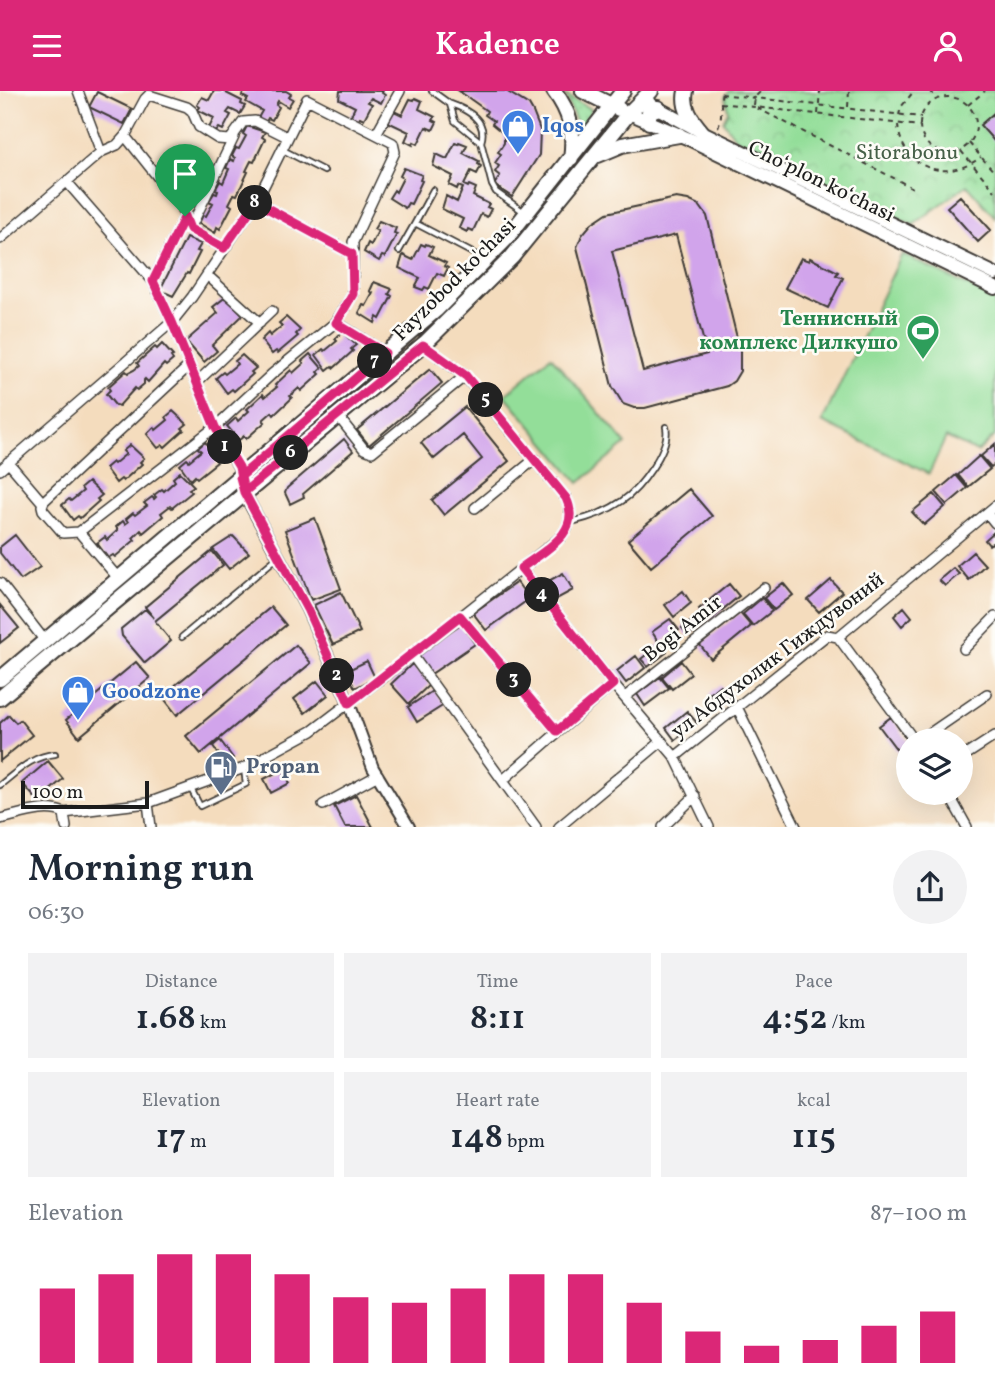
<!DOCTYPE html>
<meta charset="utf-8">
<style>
:root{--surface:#fff;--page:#f2f2f3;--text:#1f2937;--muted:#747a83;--accent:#db2777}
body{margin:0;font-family:Vollkorn,serif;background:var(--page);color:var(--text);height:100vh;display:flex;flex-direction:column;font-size:26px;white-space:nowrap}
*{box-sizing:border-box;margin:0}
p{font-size:23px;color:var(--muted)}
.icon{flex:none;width:38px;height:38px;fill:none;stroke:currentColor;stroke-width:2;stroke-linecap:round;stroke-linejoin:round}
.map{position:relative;height:736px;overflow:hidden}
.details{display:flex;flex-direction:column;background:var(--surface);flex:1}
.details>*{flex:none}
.tools{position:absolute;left:896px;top:637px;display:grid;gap:14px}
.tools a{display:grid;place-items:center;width:77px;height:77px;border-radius:50%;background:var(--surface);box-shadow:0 7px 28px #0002;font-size:35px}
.scale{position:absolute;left:21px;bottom:18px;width:128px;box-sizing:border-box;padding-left:7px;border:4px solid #1c1c1c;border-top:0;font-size:19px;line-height:24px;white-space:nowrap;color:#1c1c1c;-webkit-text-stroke:5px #fdfcf7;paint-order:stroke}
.pin{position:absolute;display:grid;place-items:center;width:60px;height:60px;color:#fff;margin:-72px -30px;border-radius:50% 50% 50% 0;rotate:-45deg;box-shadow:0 0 7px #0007}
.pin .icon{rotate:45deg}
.km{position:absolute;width:35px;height:35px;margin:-18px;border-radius:50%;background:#222;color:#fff;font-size:19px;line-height:35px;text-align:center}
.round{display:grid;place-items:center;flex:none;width:74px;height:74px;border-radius:37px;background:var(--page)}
.overview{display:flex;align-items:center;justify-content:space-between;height:119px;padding:0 28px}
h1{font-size:38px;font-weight:600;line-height:52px}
.figures{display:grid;grid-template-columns:repeat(3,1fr);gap:10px;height:119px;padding:7px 28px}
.figures div{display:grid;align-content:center;border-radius:0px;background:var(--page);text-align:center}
.figures b{font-size:35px;font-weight:600}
.figures small{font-size:19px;font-weight:400}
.figures p{font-size:19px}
.chart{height:196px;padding:14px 28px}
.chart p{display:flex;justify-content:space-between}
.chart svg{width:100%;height:126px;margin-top:7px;stroke:var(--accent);stroke-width:6}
header{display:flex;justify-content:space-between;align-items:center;height:91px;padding:0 28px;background:var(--accent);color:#fff;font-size:32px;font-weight:600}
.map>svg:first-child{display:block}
</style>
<header><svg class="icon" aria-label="menu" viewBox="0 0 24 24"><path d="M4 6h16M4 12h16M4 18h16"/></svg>Kadence<svg class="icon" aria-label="person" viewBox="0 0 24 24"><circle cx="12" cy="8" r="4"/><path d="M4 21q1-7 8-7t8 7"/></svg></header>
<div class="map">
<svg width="995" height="736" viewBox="0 0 995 736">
<defs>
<pattern id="grass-dots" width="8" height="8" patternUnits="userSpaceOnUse" patternTransform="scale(1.75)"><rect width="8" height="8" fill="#93de99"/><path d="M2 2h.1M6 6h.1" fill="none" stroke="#7ebe83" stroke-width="1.8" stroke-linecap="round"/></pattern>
<pattern id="park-crowns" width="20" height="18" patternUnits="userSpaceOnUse" patternTransform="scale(1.75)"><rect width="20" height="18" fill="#93de99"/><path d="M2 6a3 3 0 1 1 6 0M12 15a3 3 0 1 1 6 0" fill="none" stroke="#7ebe83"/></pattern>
</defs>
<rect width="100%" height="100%" fill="#fdfcf7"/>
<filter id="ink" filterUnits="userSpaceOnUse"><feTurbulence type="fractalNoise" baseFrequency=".0143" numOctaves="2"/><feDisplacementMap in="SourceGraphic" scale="14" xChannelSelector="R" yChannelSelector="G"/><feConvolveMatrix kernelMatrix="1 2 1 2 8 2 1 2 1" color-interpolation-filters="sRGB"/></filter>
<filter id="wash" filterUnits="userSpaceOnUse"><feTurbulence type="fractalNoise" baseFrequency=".00686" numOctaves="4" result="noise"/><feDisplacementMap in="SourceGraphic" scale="28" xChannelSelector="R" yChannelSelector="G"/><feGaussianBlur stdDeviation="1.57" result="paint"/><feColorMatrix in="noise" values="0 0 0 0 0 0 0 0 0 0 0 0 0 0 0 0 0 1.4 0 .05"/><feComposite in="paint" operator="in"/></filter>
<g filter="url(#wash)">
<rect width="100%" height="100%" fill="#f4dcbd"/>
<path fill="url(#grass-dots)" stroke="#587d5a" stroke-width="2" d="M565,4l26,14 -2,7 -10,13z"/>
<path fill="url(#park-crowns)" stroke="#587d5a" stroke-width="2" d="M729,0h266v126l-28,-32 -54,40 -177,-86 -13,-18 5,-10 -3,-14z"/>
<path fill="#93de99" stroke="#587d5a" stroke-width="2" d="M902,163l93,45v137l-18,16 -31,-15 -17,37 -107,-52z
M551,265l75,88 -47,39 -74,-88z"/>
<g id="blocks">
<path fill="#d1a4eb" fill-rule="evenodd" d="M214,0h13l-1,2 16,8 -1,3 4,2 -5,8 -10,-5 -3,4 4,2 -8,15 -4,-2 -3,4 -7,-4 5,-10 -16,-8 2,-3 -3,-2 5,-8 7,3z
M245,0h41l5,3 -2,3 4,2 -5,8 -10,-6 -2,4 3,2 -7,13 -4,-2 -2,4 -8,-4 4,-7 -16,-9 2,-3 -6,-3z
M340,0h43l-1,2 3,2 -4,8 -10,-5 -3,4 4,2 -8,15 -4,-2 -3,4 -7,-4 5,-10 -16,-8z
M459,0h47l23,14 4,7 7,18 -1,25 -27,42 -18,-12 6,-9 -5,-4 4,-6 -4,-3 6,-9 -3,-2 6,-9v-9l-12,-10 2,-3 -9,-6 2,-4z
M97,1l35,17 -8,15 -35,-17z
M415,7l7,3 -3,8 16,8 -2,3 4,2 -4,8 -7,-3 -8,17 -4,-2 -1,3 -8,-4 4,-9 -21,-10 2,-4 -2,-1 4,-7 10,5 8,-16 4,1z
M995,21v30l-15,-17z
M247,35l18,6 -3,5 3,2 -11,23 -3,-1 -5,10 2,1 -11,23 -3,-1 -5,10 3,2 -12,23 -3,-2 -2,6 -16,-10 4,-8 3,1 7,-13 -4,-2 5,-8 3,1 1,-3 -3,-1 5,-9 3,2 6,-14 -3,-1 4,-9 4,2 1,-3 -3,-2 4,-8 3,1 7,-13 -3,-2z
M459,51l8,3 -4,8 16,8 -1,3 3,2 -4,8 -6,-3 -7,14 4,2 1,-2 7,3 -3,8 16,8 -2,3 4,2 -4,8 -6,-3 -8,17 -5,-2 -1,3 -8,-4 4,-9 -21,-10 4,-13 11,6 6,-14 -5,-2 -1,3 -8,-4 4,-9 -20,-10 3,-12 11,5 8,-16 3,1z
M404,77l18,7 -2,5 2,1 -11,23 -3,-1 -3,5 -16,-10 5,-8 2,2 7,-14 -3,-2z
M960,105l31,34 -13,12 -31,-35z
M676,107l12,2 11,5 8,11 33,134v21l-6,10 -7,5 -82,22h-11l-11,-4 -11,-18 -35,-139 5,-12 10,-12 15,-10zM676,144l31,119 -64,17 -31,-120z
M379,130l17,7 -2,5 3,1 -12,23 -3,-1 -3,5 -15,-9 4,-9 3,2 7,-14 -4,-2z
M186,147l15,6 -4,7 3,1 -11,22 -2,-1 -14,23 -13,-6z
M421,153l4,2 1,-2 7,3 -4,8 17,8 -2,3 4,2 -4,8 -7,-3 -8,16 -4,-2 -2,3 -8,-3 5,-9 -21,-10 4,-13 10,5z
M801,167l8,3 1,-3 28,14 -2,3 7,3 -15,30 -43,-20z
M374,191l18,7 -3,5 3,2 -12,23 -3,-2 -2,6 -16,-10 4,-8 3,1 7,-13 -3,-2z
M227,205l16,19 -31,30 5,6 -13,11 -18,-21 32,-28 -5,-6z
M286,226l14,13 -4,4 2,2 -20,17 -2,-2 -4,3 -11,-14 7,-7 2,3 12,-10 -3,-3z
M342,241l14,13 -5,4 2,2 -19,17 -2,-2 -5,4 -11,-15 7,-6 2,2 12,-10 -2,-2z
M162,253l11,12 -2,1 2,3 -7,6 -2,-2 -16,18 -3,-3 -1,1v4l-7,6 -2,-2 -16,18 -4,-1 -9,-11 4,-4 -2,-3 18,-16 2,2 6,-3 5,-4 -2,-3 18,-16 2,2z
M310,263l12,14 -4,4 2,2 -19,17 -2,-3 -9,8 2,2 -18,17 -2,-3 -9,8 2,2 -19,17 -2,-3 -5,4 -12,-14 9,-8 2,3 11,-10 -2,-2 16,-15 2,3 12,-10 -2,-2 16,-15 2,3 11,-10 -2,-2z
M242,264l14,13 -5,4 2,2 -19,17 -2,-2 -5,4 -11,-15 7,-6 2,2 12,-10 -2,-3z
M430,278l12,14 -73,62 -12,-15z
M465,316l44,54 -65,54 -12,-15 50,-41 -19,-24 -29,24 -13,-16z
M173,320l14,13 -5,4 2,2 -19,17 -2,-2 -5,3 -11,-14 7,-7 2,3 12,-10 -2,-3z
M344,348l9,12 -50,43 1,3 -14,7 -5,-11 2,-5z
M205,351l14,14 -4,3 2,3 -20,16 -2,-2 -4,4 -11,-15 7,-6 2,2 12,-10 -3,-3z
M995,353v20l-4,3 -10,-11z
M130,354l14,13 -4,4 2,2 -19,17 -2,-2 -5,4 -11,-15 7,-6 2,2 12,-10 -3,-3z
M979,365l11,13 -22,18 -10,-12z
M180,381l14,14 -5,3 3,3 -20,16 -2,-2 -9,7 2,3 -20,17 -2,-3 -8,8 2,2 -20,17 -2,-2 -5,3 -11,-15 8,-6 2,3 11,-10 -2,-3 7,-6 2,3 3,-2 -2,-3 7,-6 2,2 12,-9 -3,-3 8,-6 2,2 2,-2 -2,-2 8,-6 2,2 11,-10 -2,-3z
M956,384l11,13 -20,17 -11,-13z
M88,391l14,13 -5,4 2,2 -19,17 -2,-2 -5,4 -11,-15 7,-6 2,2 12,-10 -2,-3z
M689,398l23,27 -61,51 -23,-27z
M934,403l11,13 -21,18 -12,-13z
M315,427l26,71 -30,11 -26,-70z
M995,440v15l-3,-3 -3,2 -4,-5z
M15,444l25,32 -19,13 -21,-27v-6z
M233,445l16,17 -20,16 -16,-20z
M212,460l11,14 -68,56 16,20 -26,22 -23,-27 -1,-7 24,-20 9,9 -9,-11z
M973,461l12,13 -16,15 -12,-14z
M953,477l6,6 -14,12 -6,-6z
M563,482l10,17 -20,11 -10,-17z
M831,489l11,12 -23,20 -11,-12z
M517,491l12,17 -43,31 -13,-17z
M783,492l10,12 -19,15 -10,-12z
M729,493l10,12 -30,25 -10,-12z
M683,500l8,12 -17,14 -9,-12z
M341,501l19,40 -27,13 -19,-40z
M762,507l10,13 -19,15 -10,-12z
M0,514l19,23 -19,15z
M271,516l15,18 -109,90 -15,-19z
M904,516l8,10 -10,9 -8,-10z
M740,522l11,13 -40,33 -11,-14z
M701,523l6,8 -19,14 -6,-8z
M670,528l9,11 -19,14 7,8 -19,15 -7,-8 19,-15 -8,-12z
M461,533l14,20 -44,30 -14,-20z
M296,554l15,18 -110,91 -15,-18z
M636,565l9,12 -19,15 -9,-12z
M367,570l8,17 -20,10 -9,-17z
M681,570l10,13 -19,15 -10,-12z
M136,571l14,16 -71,59 -13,-17z
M412,573l18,20 -21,20 -18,-20z
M660,586l9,11 -24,18 -8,-12z
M317,590l11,14 -23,18 -11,-14z
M720,594l10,12 -11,9 -10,-12z
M434,599l10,15 -27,17 -9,-15z
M687,620l10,12 -22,17 -9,-12z
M9,624l7,8 4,-3 12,15 -32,26v-38z
M891,626l17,24v19l-2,2 -27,-36z
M220,649l13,18 -9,4 -11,-16z
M48,670l15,18 -25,22 -16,-18z
M283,678l7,14 -19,10 -7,-14z
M356,704l17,32h-28l-11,-21z"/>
</g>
</g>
<g filter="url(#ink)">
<use href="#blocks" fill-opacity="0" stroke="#3c3934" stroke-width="2"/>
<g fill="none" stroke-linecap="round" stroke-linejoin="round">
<defs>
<path id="service" d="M432,0l18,13 5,17 26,21 11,43 4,7 28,20
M451,13c17,6 37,17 30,38
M283,59l41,21
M433,99l-18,33 67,35
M399,160l16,-28
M571,431c19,-4 35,-10 51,-21 18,-12 49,-53 44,-74
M182,546l97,-81
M0,694c18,-14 32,-29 55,-31
M191,698l9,17 46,-22 -2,-16"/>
<path id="minor" d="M78,0l23,61
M376,43l24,-43
M125,45l55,69 10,24 34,19
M67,91l86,99 19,41 43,105 23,40 2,10
M256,111l96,52
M190,138l44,-92
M0,148l101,-87 16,-7 8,-9 20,-37 4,-4 38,12 5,4 7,16 19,12 12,1 13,-18 12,-1 32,16
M207,184l53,48
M153,190l32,-65
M336,231l49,31
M197,291l75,-71
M337,324l27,34 8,3 93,-76
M8,371l35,41
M0,379l172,-148 20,-25 64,-95 51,-103 86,44 2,9 -42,90v52l-17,28 -64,52 -57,53 -136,105 -16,1 -20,-23 -1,-4 2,-5 146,-136
M475,417l60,-49
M987,422l8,10
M79,441l39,46
M521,477l92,116 62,73
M0,492l45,58
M460,525l97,115
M838,546l76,103
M964,558l31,-32
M412,564l124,172
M625,606l139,-109
M737,616l59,120
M920,649l67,-46
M961,667l34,-22
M503,689l110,-96
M948,702l19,34
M148,712l3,24
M323,714l55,-30
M64,722l2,14
M0,728c20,-4 45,-15 64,-6l84,-10 96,-35 68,-37 100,-76 149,-118c10,-13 12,-24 5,-39l-101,-122 -42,-31
M559,736l103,-86
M663,736l32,-31
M709,736l-34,-70 152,-122 11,2 157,-131"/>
<path id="tertiary" d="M240,386l4,16 63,116 42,94 24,65 36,59"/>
<path id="secondary" d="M650,13l52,28 293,142
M629,22l60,26 306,149"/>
<path id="primary" d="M554,0c16,21 21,41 17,67
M583,0l36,18
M686,0c-4,17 6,29 16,41
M649,31v-10l9,-4
M598,64l24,-10 57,-10
M0,588l436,-369 70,-71 117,-148
M0,607l423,-353 89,-88 117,-144 22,-22"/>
</defs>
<use href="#service" stroke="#3c3934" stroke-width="8"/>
<use href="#minor" stroke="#3c3934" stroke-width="12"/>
<use href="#tertiary" stroke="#3c3934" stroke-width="14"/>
<use href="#secondary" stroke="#3c3934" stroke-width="16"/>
<use href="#primary" stroke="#3c3934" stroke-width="18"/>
<path stroke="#3c3934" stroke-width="2" stroke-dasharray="5 5" stroke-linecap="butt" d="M930,0l7,7
M721,3l200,23
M920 34a28 28 0 1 1 56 0a28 28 0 1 1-56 0Z
M720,12l200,23
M754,14l1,-8 6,-6
M968,14l17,-14
M848,16l1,-16
M757,17l158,81
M818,23l2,-23
M899,24l2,-8 13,-16
M898,34c4,45 50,58 83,32
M718,36c6,-14 1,-22 4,-36
M969,52l26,30
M961,60l34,40"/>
<use href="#service" stroke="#fff" stroke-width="4.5"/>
<use href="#minor" stroke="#fff" stroke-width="9"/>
<use href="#tertiary" stroke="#fff" stroke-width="10"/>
<use href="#secondary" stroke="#fff" stroke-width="12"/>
<use href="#primary" stroke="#fff" stroke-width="14"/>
</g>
</g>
<g fill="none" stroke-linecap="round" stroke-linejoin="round" filter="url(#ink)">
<defs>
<path id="route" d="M185,125l-32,65 19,41 43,105 24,40 5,25 63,117 42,94 111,-87 97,115 56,-47 -92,-116c23,-17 62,-36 45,-70l-100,-122 -43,-31 -179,147 -4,-15 145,-124 -49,-30 17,-29 -1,-40 -96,-52 -32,46 -34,-19 -5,-13"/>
</defs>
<use href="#route" stroke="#fff" stroke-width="14"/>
<use href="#route" stroke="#db2777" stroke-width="9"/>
</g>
<defs>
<symbol id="shop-pin" viewBox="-11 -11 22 30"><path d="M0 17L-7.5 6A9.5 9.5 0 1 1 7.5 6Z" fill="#3f7fe0" stroke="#fdfcf7"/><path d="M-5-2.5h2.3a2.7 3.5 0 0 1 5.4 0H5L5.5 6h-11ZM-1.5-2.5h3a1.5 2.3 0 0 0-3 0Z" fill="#fff"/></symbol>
<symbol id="stadium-pin" viewBox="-11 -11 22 30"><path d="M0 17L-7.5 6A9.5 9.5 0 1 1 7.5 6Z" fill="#2e9e5b" stroke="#fdfcf7"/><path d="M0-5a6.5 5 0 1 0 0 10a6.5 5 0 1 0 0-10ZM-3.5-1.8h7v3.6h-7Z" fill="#fff"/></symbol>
<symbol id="fuel-pin" viewBox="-11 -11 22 30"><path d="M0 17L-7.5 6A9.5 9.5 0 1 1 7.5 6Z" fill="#5c6f8a" stroke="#fdfcf7"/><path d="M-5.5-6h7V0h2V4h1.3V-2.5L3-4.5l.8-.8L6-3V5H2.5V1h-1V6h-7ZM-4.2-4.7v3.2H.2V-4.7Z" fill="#fff"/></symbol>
</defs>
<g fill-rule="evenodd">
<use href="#shop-pin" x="499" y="16" width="38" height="52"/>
<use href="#stadium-pin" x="904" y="221" width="38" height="52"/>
<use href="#shop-pin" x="59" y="582" width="38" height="52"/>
<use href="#fuel-pin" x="202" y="657" width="38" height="52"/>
</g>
<g text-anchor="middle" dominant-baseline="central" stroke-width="5" stroke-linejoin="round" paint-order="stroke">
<g font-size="21" font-weight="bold" fill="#366cbe" stroke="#fdfcf7" text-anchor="start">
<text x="542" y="35">Iqos</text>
<text x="102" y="601">Goodzone</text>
</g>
<g font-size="21" fill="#466048" stroke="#fdfcf7">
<text x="907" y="62">Sitorabonu</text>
</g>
<g font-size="21" fill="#1c1c1c" stroke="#fdfcf7">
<text transform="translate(821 91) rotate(26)">Choʻplon koʻchasi</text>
<text transform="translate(455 189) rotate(-45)">Fayzobod ko'chasi</text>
<text transform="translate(683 538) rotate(-38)">Bogi Amir</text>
<text transform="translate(778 565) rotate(-37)">ул Абдухолик Гиждувоний</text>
</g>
<g font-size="21" font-weight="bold" fill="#27864d" stroke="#fdfcf7" text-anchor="end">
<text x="898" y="228">Теннисный<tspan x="898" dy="24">комплекс Дилкушо</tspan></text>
</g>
<g font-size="21" font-weight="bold" fill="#4e5e75" stroke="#fdfcf7" text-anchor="start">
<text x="246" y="676">Propan</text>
</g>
</g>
</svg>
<div class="tools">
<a><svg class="icon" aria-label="layers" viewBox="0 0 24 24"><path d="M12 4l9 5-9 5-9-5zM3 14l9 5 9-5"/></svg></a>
</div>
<div class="scale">100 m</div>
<div class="pin" style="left:185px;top:125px;background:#1e9e55"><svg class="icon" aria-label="arrive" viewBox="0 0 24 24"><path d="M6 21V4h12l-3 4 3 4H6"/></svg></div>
<b class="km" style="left:225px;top:356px">1</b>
<b class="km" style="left:337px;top:585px">2</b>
<b class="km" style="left:514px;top:589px">3</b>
<b class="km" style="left:542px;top:504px">4</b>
<b class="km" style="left:486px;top:309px">5</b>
<b class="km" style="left:291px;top:362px">6</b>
<b class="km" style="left:375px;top:270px">7</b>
<b class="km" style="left:255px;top:112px">8</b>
</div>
<section class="details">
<div class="overview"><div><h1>Morning run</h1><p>06:30</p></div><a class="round"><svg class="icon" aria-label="share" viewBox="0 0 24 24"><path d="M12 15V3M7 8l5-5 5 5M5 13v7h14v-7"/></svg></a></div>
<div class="figures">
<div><p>Distance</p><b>1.68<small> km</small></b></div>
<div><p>Time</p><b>8:11</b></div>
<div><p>Pace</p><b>4:52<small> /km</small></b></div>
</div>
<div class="figures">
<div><p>Elevation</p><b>17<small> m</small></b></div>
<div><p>Heart rate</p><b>148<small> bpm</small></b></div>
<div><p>kcal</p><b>115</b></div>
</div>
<div class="chart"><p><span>Elevation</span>87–100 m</p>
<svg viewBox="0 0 160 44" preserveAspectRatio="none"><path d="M5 44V18M15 44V13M25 44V6M35 44V6M45 44V13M55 44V21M65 44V23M75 44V18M85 44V13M95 44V13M105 44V23M115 44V33M125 44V38M135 44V36M145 44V31M155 44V26"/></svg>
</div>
</section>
